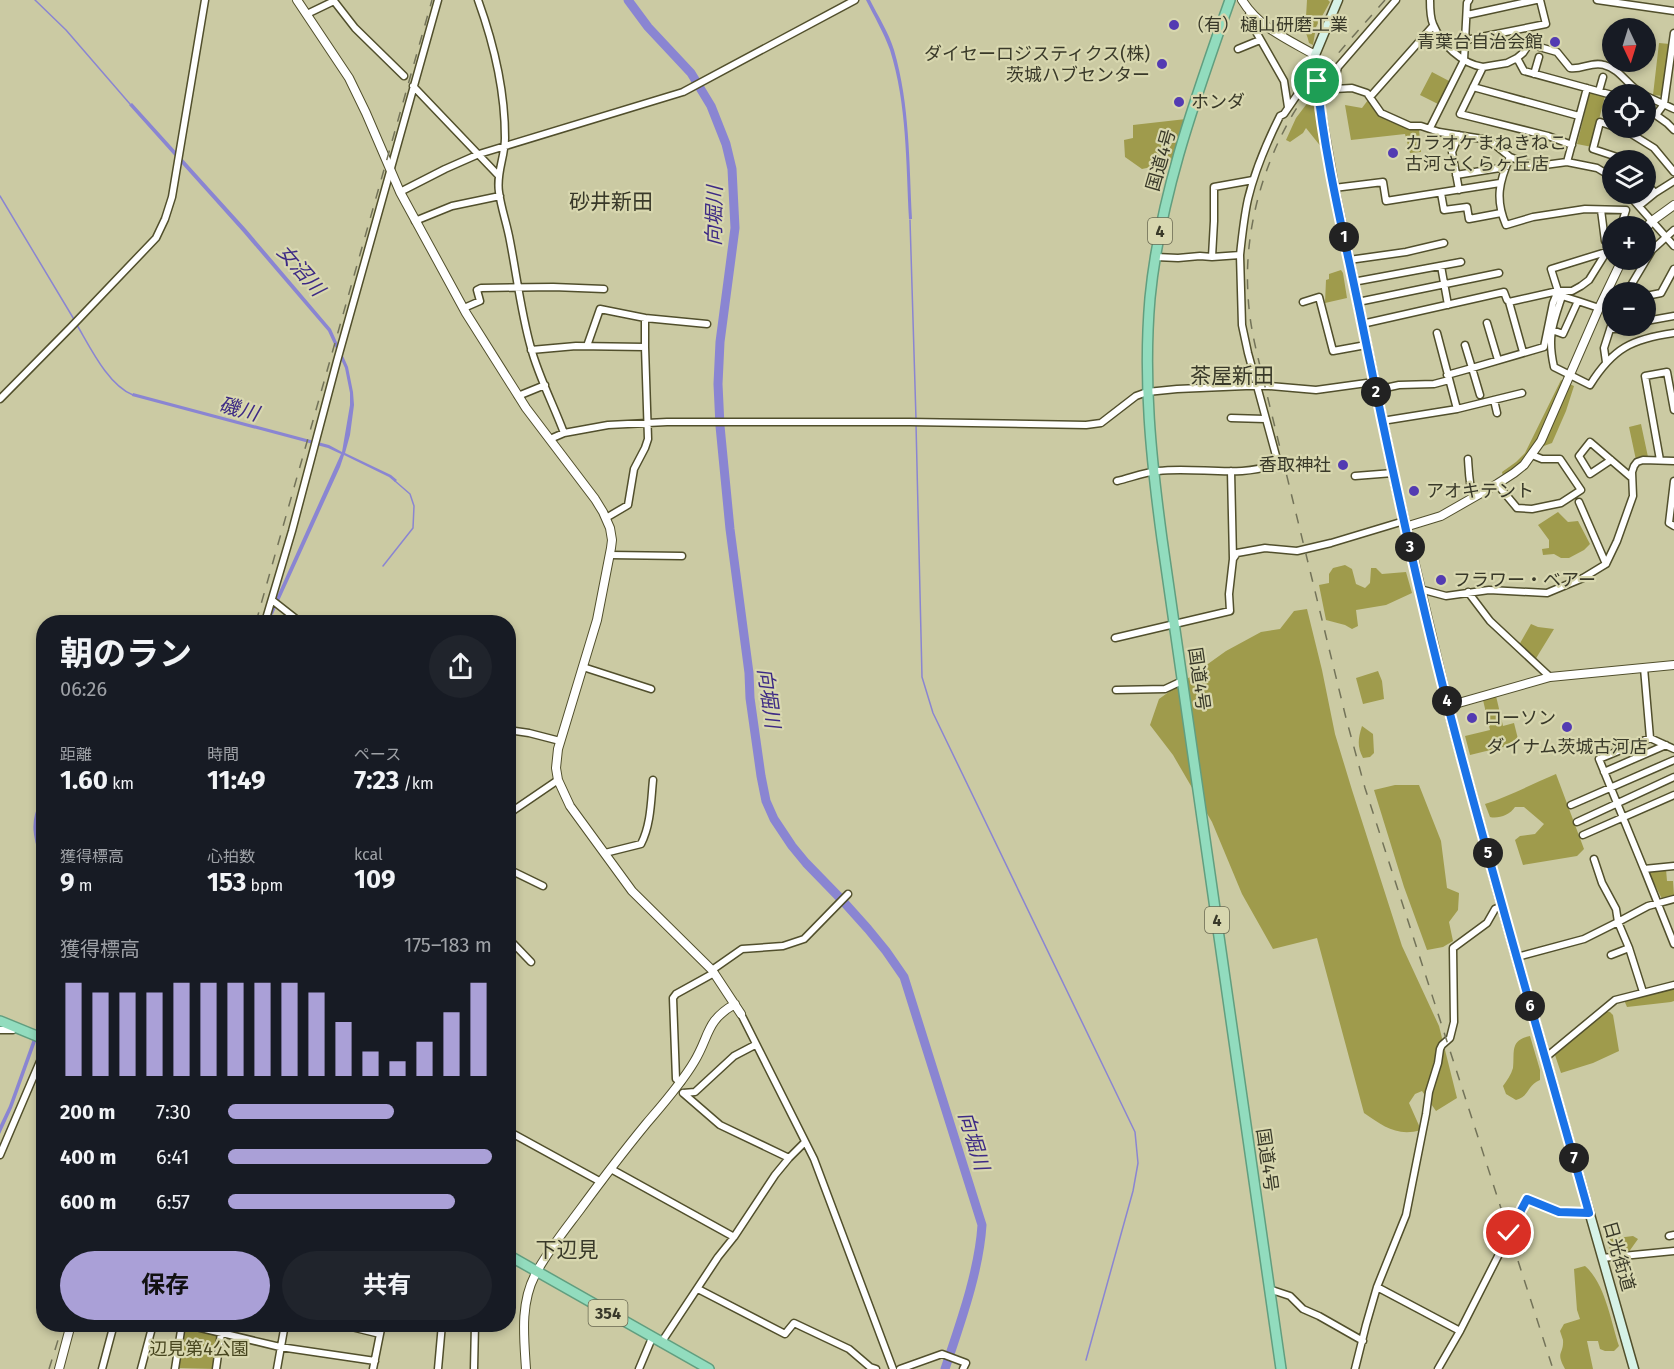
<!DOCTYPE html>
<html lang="ja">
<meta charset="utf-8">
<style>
:root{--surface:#171b24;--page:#20242c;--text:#f1f3f6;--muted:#9ea1a6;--accent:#aaa0d7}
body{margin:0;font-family:"Fira Sans","Noto Sans JP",sans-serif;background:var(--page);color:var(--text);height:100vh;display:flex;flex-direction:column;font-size:22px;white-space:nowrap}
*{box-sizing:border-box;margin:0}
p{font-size:20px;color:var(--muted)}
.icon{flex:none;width:33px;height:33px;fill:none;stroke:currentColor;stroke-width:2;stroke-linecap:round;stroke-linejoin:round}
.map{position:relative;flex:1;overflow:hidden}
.panel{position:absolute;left:36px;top:615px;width:480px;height:717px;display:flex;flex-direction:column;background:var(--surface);border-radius:24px;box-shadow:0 3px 9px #0003}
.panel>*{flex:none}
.needle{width:39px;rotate:176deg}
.controls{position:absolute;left:1602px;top:18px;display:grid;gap:12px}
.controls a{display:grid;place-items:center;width:54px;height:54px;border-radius:50%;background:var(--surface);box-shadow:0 3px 9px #0003;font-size:30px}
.pin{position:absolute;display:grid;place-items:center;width:51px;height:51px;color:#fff;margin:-26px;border:3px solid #fff;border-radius:50%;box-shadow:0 2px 6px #0007}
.km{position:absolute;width:30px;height:30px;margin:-15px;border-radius:50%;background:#222;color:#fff;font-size:16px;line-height:30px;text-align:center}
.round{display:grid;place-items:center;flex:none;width:63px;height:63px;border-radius:32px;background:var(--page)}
.headline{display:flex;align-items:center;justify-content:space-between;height:102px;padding:0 24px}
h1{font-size:33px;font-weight:700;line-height:45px}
.stats{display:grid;grid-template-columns:repeat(3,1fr);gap:9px;height:102px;padding:6px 24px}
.stats div{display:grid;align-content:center}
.stats b{font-size:26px;font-weight:700}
.stats small{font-size:16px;font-weight:400}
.stats p{font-size:16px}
.chart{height:168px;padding:12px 24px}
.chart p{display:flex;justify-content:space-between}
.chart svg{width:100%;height:108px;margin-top:6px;stroke:var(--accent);stroke-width:6}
.action{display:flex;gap:12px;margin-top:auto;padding:12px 24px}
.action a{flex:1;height:69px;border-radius:36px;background:var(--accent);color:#111;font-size:24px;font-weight:700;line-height:69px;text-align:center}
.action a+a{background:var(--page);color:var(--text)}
ul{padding:0 24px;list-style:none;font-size:20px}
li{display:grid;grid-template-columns:96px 72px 1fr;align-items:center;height:45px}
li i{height:15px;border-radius:8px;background:var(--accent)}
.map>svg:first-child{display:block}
</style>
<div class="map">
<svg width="1674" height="1369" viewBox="0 0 1674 1369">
<rect width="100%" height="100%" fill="#cbcaa3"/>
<path fill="#9f9b4c" d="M1307,0h21l2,2 -14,25 -3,18 -4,-2c-3,-17 -10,-16 -24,-22h13l8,-4z
M1659,43l11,1 -7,52 -10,-1z
M1432,72l19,10 -11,23 -20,-10z
M1590,92l15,4 -13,51 -15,-3z
M1312,97l10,51 -16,-20 -3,5 -13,9 -4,-2 10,-22z
M1368,100l13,16 27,13h11l2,23 -11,1 -5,-19 -54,6 -6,-35 17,3z
M1186,119l-16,44 -28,6 -17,-12 -1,-17 9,-2v-13z
M1341,270l2,3 4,25 -22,5 1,-23 3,-1v-5z
M1561,380l13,6 -8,25 -14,32 -11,4 -11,17 -27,12 -1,-4 14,-10 9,-9z
M1641,424l7,33 -12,3 -7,-33z
M1558,512l10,10 10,-1 12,23 -6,6 -15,8h-8l-7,-4 -11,1 -1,-6 7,-1v-8l-11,-15z
M1345,565l7,4 4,15 9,4 5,-5 1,-15h5l6,6 24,-2 6,21 -26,12 -30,5 2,16 -6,3 -7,-4 -19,-5 -7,-35 10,-2v-9l4,-6z
M1307,609l15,61 13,64 17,56 50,156 37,80 18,72 -21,13 -14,-20 -7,3 -6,9 12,27c-24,7 -38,-4 -57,-17l-47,-175 -44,11 -31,-55 -30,-72 -39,-67 -23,-30 9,-26 67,-48 35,-19 19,-3 14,-18z
M1531,624l7,3 16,2 -19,31 -16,-15z
M1378,671l4,10 2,18 -21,5 -7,-26z
M1496,696l7,30 11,-3 5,20 -49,12 -5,-19 25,-6 -7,-30z
M1362,726l11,8 1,19 -4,4 -7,1c-6,-12 -5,-19 -1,-32z
M1556,774l28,75 -7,7 -54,9 -8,-25 5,-4 15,-2 9,-10 -20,-17h-9c-5,8 -17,12 -25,10l-5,-13c25,-8 47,-20 71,-30z
M1395,785h24l22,56 6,47 12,5 -1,17 -9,12 4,19 -10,6 -16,3 -23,-63 -30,-97z
M1666,869l1,12h6l1,14 -12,4 -14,-28z
M1674,987v14l-3,1 -44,5 -3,-7z
M1605,1011l5,1 3,3 6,36 -26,12 -32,10 -6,-18z
M1530,1036l10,34v10c-14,6 -9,15 -24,20l-10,-6 -3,-8c4,-6 8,-11 10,-18 2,-15 -4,-28 17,-32z
M1633,1236l5,3 -10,14 -16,2 -4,-11 1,-5z
M1585,1266c20,17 26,56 34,80l-5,5h-9l-5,-2 -2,-8h-11l6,28h-28c-10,-18 -1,-14 -2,-29 -1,-3 -2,-6 -3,-9l4,-7 16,-5 -3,-9 -3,-41z
M182,1325l39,8 -5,36 -41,-1z"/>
<path fill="#8a85d2" d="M866,0h4c8,16 19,33 24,50 16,55 15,112 18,169h-3c-3,-56 -2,-115 -19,-169 -6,-17 -16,-34 -24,-50z
M132,103l114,126 85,100 17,38 5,25 1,13 -4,30 -5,18 46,22 6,5 -2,2 -6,-5 -45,-22 -4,12 -67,147 -7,8h-5l9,-10 71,-158 -13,-6 -196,-52 1,-3 196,52 13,7 8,-47v-12l-5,-25 -17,-37 -85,-99 -114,-127z
M43,1011v11l-31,86 -12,26v-9l9,-19z"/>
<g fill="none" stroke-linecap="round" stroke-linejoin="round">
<path stroke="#8a85d2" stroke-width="1.5" d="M35,0l31,30 64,74
M0,196l75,125
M910,220l6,199
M77,325c13,22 31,60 56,70
M916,424l6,253 11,36 202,419 3,31 -5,28 -47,169
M383,566l30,-38 1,-22 -4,-12 -15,-13"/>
<path stroke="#8a85d2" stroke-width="9" d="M628,0l20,27 43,46 20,33 15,38 6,25 3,59 -15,114 -2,42 2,42 10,103 19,144 1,25 11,78 5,25 8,18 18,27 14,17 36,37 26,29 18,22 18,26 78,248c-3,47 -22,99 -37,144
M44,804c-10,18 -6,33 0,52"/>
<defs>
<path id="minor" d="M478,0c16,44 27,91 27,138 0,19 -9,35 -6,54 2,16 8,32 11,49 7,36 11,72 21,107 7,27 23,58 33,85
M1430,0c0,8 0,17 3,24 8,20 29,40 50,43
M1597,0l77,11
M1250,12l-1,3 2,8 33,58 4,26
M307,14l27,-13 21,27 49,48
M1467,15l69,-15
M1466,40l80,-16 -6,-24
M1238,49l22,-9
M1517,58l6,-5 6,-9 28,8 13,16c12,2 22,-7 34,-3 17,4 24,22 39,29
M1534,74l5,-17
M413,86l85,89
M1473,87l106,29
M1336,88v-13l2,-8 58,-67
M1317,90l35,-2 15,5 14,20 29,13h11l18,6 50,8 21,17 19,7 8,2 30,-4 30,6 15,9
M1599,91l4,-14
M1646,96l28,13
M1370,97l63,-71
M1646,108l21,15 7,7
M1656,115l8,-11 10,-71
M1612,126l-12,-4 -7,27 24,8 4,3
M1430,128l34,-68 3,-57 2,-3
M1617,128l8,2 29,18 20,24
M1459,135l-7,17 7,38
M1572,145l-24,-9 -88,-22 23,-47 24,-4 10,-5 7,13 88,24
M1510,157c-11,25 -15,42 -4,68l27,-8 52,-8 41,1 -5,16
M1567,162l20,-74
M1456,175l50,-8
M1646,183l9,10
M1334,188l49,-6 3,19 114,-18
M400,192l45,-23 34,-15 204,-62 172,-92
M1441,193l3,17 23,-3 2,12 32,-6
M1628,194l46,52
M1639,206l16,-13 19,-12
M1601,210l4,31 7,-1
M415,221l37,-15 48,-10
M1156,257l22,1 22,-2 12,1 28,-2c2,-19 4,-38 8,-56 7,-29 19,-57 32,-83l4,-2 31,-45
M1212,257l2,-36v-34l39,-7
M1349,260l57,-8 38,-9
M1441,266l7,39
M1353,282l108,-20
M1627,292l25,-42 22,-20
M1646,296l15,-3 13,-24
M1578,301l-16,-5c-9,28 -15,40 -8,71l36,18c23,-37 42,-46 84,-52
M1303,302l16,-5 14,54 33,-6
M1358,302l141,-29
M1509,302l14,50
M464,308l16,-7 -3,-11 4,-2 72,-1 51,2
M1646,321l28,-5
M1487,323l11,37
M1362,324l142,-32 3,8 2,2 49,-11h14l9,-5 8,-6 23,-37
M1610,329h7l13,-3
M1552,330l11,4 15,-33 21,7
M1437,333l20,76 65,-16
M587,346l13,-37 45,9
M531,350l45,-4 69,1v-29l62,6
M1606,362l-2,-14 8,-25
M1447,375l25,-7 -7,-23
M1376,390l23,-5 35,-1 15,-4
M1480,395l-8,-27 72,-21 9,-44 5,-12 -7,-22 55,-17
M518,396l27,-11
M0,399l71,-72 85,-89 9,-19 7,-22 33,-197
M1494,400l3,13
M1231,418l34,1
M1382,421l75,-12
M550,439l14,-6 44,-8 59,-3h243l176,3 15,-2 35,-27 11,-4 30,-3 69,-3h23l47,4 58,-8
M1468,459c1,14 1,25 5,38
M1611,460l-21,14 -11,-18 11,-14 42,36
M1660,460l-15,-84 22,-4 7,38
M1355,476l38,-3
M1117,481c13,-3 28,-9 41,-10 39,-5 83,8 120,-8l-30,-110 -6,-28 -2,-70
M1674,481l-5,42 5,3
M1497,484l20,24 15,1 29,-6 20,-13 -21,-31h-18l-10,-4
M1579,502l27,62
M606,518l22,-13 6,-36 11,-21 3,-9 -3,-92
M610,555l72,1
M1233,559l4,-6 28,-5 32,3 34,-8 73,-22
M1420,589l26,7 43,-6 58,3 36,-15 23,-14 11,-23 16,-45 -1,-24 2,-6 3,-4 6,-2 31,1
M1468,592l22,29 60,56
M272,600l28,22
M265,622l27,-91 45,-170 101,-361
M1115,638l115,-27 -1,-17 4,-35 -2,-88
M583,667l68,22
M1644,668l6,70
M1116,690l49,-1 17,-8
M508,730l21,3 31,8
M1604,772l62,-27
M1571,805l103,-45
M508,816l6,-6 44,-30
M1577,822l97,-45
M1583,835l91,-40
M605,853l36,-9c10,-19 10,-44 12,-64
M1674,866l-30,3 30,75
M508,869l35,17
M1644,869l-45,-110 51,-21 24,11
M508,938l23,24
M1629,948l14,44
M1611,955l18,-7 -11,-26 30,-16 26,-7
M1517,957l67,-18 34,-17 -2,-13 -14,-26 -8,-24
M712,970l30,-21 41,-3 21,-7 44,-45
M741,1014l73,145 79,210
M0,1030h13l3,-2
M1545,1058l70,-58 59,-15
M681,1082l-5,-3 -3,-81 3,-4 38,-21
M683,1093l37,32 69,33
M683,1093l12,-1 39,-36 21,-11
M508,1131l93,51
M0,1155l44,-103
M611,1169l123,68
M1669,1236l5,-1
M1602,1258l72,-7
M1377,1287l83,44
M698,1289l87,45 9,-11 55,26 21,18 6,2
M1269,1289l21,7 13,13 16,7 44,25
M184,1324l96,23 95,14
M339,1324l41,10
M661,1343l57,-86 16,-20 41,-62 14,-17 16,-16
M102,1369l12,-45
M141,1369l12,-45
M175,1369l7,-45
M216,1369l5,-36
M277,1369l8,-45
M373,1369l9,-45
M438,1369l4,-45
M474,1369l1,-45
M639,1369l13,-31
M900,1369l42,-15 24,9 -3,6
M1355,1369l11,-44 11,-38 29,-72 20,-101 3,-22 9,-29 2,-14 2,-4 8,-7 4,-16 -1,-74 34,-25 8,-14 7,-3
M1438,1369l22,-38 67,-132 32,13 30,1"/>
<path id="tertiary" d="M297,0l52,78 17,35 34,79 66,121 60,95 69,91 8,13 7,16 2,12 -1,8 -14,72 -39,129 -2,19 2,12 12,26 62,85 80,79 29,44
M1242,0c16,27 47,40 73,55
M1646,228l6,-7 22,-16
M1405,527l36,-11 56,-32 17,-11 10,-8 17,-24 58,-133 23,-48
M1448,706l102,-29 124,-12
M59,1369l12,-45
M526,1369c-2,-32 -6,-65 9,-94 12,-23 29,-44 44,-64 22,-30 44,-59 67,-87 17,-20 35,-40 48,-62 16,-26 11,-41 41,-58"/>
<path id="secondary" d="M1338,0l-23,55v14l6,45 13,74 62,298 54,229 52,191 132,463"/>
<path id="trunk" d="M1230,0c-34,97 -70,195 -80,298 -7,82 1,160 12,241l119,830
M0,1021l44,18
M508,1255l201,114"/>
</defs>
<use href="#minor" stroke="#514f2c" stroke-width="9"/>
<use href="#tertiary" stroke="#514f2c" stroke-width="10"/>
<use href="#secondary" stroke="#514f2c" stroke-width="11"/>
<use href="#trunk" stroke="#619e7f" stroke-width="12"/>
<use href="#minor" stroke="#fff" stroke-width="6"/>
<use href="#tertiary" stroke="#fff" stroke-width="8"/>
<use href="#secondary" stroke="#d6f2e7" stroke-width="8"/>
<use href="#trunk" stroke="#92dcbe" stroke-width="9"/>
<path stroke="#737359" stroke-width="1.5" stroke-dasharray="10 10" stroke-linecap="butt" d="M1385,0c-32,37 -67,73 -92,114 -31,53 -49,118 -45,180 1,25 6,48 12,72l86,352 19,70 188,581
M256,622l176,-622
M49,1369l14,-45"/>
</g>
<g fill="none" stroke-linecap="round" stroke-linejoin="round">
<defs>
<path id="route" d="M1317,81c8,81 29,162 45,242 26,128 53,256 86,383 44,170 94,338 141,507l-30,-1 -32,-13 -18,34"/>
</defs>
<use href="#route" stroke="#fff" stroke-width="12"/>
<use href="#route" stroke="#1a73e8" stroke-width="8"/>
</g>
<g fill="#533bb2" stroke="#d8d7af" stroke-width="2">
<circle cx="1174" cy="25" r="6"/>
<circle cx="1555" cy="42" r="6"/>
<circle cx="1162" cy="64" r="6"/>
<circle cx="1179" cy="102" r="6"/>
<circle cx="1393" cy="153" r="6"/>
<circle cx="1343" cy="465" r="6"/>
<circle cx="1414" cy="491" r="6"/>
<circle cx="1441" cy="580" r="6"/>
<circle cx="1472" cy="718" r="6"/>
<circle cx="1567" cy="727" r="6"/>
</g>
<g text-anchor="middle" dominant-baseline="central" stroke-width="4.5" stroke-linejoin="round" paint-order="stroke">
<g fill="#d8d7af" stroke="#696851" stroke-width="1.5">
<rect x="1148" y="218" width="24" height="26" rx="4.5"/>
<rect x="1205" y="907" width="24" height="26" rx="4.5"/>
<rect x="588.5" y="1300" width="39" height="26" rx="4.5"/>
</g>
<g font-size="16" font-weight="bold" fill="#393929">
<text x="1160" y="231">4</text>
<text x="1217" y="920">4</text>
<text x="608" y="1313">354</text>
</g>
<g font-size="18" fill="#393929" stroke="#d8d7af" text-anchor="start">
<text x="1186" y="25">（有）樋山研磨工業</text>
<text x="1543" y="42" text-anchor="end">青葉台自治会館</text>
<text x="1150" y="54" text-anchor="end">ダイセーロジスティクス(株)<tspan x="1150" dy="21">茨城ハブセンター</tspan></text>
<text x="1191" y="102">ホンダ</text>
<text x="1405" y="143">カラオケまねきねこ<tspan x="1405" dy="21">古河さくらヶ丘店</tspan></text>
<text x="1331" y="465" text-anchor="end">香取神社</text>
<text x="1426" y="491">アオキテント</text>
<text x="1453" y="580">フラワー・ベアー</text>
<text x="1484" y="718">ローソン</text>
<text x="1567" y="747" text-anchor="middle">ダイナム茨城古河店</text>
</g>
<g font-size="18" fill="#393929" stroke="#d8d7af">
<text transform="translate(1161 160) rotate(-74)">国道4号</text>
<text transform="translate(1199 679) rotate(82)">国道4号</text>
<text transform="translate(1267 1160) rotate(82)">国道4号</text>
<text transform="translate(1619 1256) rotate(74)">日光街道</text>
</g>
<g font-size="18" fill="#47451e" stroke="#d8d7af">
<text x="199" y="1349">辺見第4公園</text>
</g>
<g font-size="20" font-style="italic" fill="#3d2a85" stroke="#d8d7af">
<text transform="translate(714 216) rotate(-89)">向堀川</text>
<text transform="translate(301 270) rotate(49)">女沼川</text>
<text transform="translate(239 409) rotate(15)">磯川</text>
<text transform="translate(769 698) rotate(82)">向堀川</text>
<text transform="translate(974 1141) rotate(73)">向堀川</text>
</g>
<g font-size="21" fill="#393929" stroke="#d8d7af">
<text x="611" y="202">砂井新田</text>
<text x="1232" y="376">茶屋新田</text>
<text x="567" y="1250">下辺見</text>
</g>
</g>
</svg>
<div class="controls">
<a><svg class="needle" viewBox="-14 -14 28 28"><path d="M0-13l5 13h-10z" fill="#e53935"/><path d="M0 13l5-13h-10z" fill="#9ea1a6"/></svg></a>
<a><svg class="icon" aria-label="locate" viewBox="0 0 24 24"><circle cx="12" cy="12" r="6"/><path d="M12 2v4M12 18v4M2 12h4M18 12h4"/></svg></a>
<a><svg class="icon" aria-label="layers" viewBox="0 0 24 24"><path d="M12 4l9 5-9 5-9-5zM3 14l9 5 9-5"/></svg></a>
<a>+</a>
<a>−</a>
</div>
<div class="pin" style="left:1317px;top:81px;background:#1e9e55"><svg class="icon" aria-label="arrive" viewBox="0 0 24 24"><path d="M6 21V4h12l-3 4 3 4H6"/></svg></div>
<div class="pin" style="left:1509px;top:1233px;background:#d93025"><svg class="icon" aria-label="check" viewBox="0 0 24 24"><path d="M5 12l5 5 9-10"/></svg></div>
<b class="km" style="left:1344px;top:237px">1</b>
<b class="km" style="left:1376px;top:392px">2</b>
<b class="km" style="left:1410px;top:547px">3</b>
<b class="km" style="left:1447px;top:701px">4</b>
<b class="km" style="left:1488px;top:853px">5</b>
<b class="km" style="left:1530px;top:1006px">6</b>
<b class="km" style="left:1574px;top:1158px">7</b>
<section class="panel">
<div class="headline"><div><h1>朝のラン</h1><p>06:26</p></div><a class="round"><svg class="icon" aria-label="share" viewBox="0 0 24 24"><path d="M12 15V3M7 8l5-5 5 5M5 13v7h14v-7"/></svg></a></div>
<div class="stats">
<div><p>距離</p><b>1.60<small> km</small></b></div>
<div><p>時間</p><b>11:49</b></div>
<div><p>ペース</p><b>7:23<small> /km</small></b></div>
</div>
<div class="stats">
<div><p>獲得標高</p><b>9<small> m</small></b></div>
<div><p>心拍数</p><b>153<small> bpm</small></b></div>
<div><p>kcal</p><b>109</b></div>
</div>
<div class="chart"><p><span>獲得標高</span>175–183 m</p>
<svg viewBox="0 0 160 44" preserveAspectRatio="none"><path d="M5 44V6M15 44V10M25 44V10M35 44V10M45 44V6M55 44V6M65 44V6M75 44V6M85 44V6M95 44V10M105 44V22M115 44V34M125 44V38M135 44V30M145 44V18M155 44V6"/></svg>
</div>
<ul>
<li><b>200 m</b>7:30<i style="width:63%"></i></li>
<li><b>400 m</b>6:41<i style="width:100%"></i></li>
<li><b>600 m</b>6:57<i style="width:86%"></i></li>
</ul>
<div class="action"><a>保存</a><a>共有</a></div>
</section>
</div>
